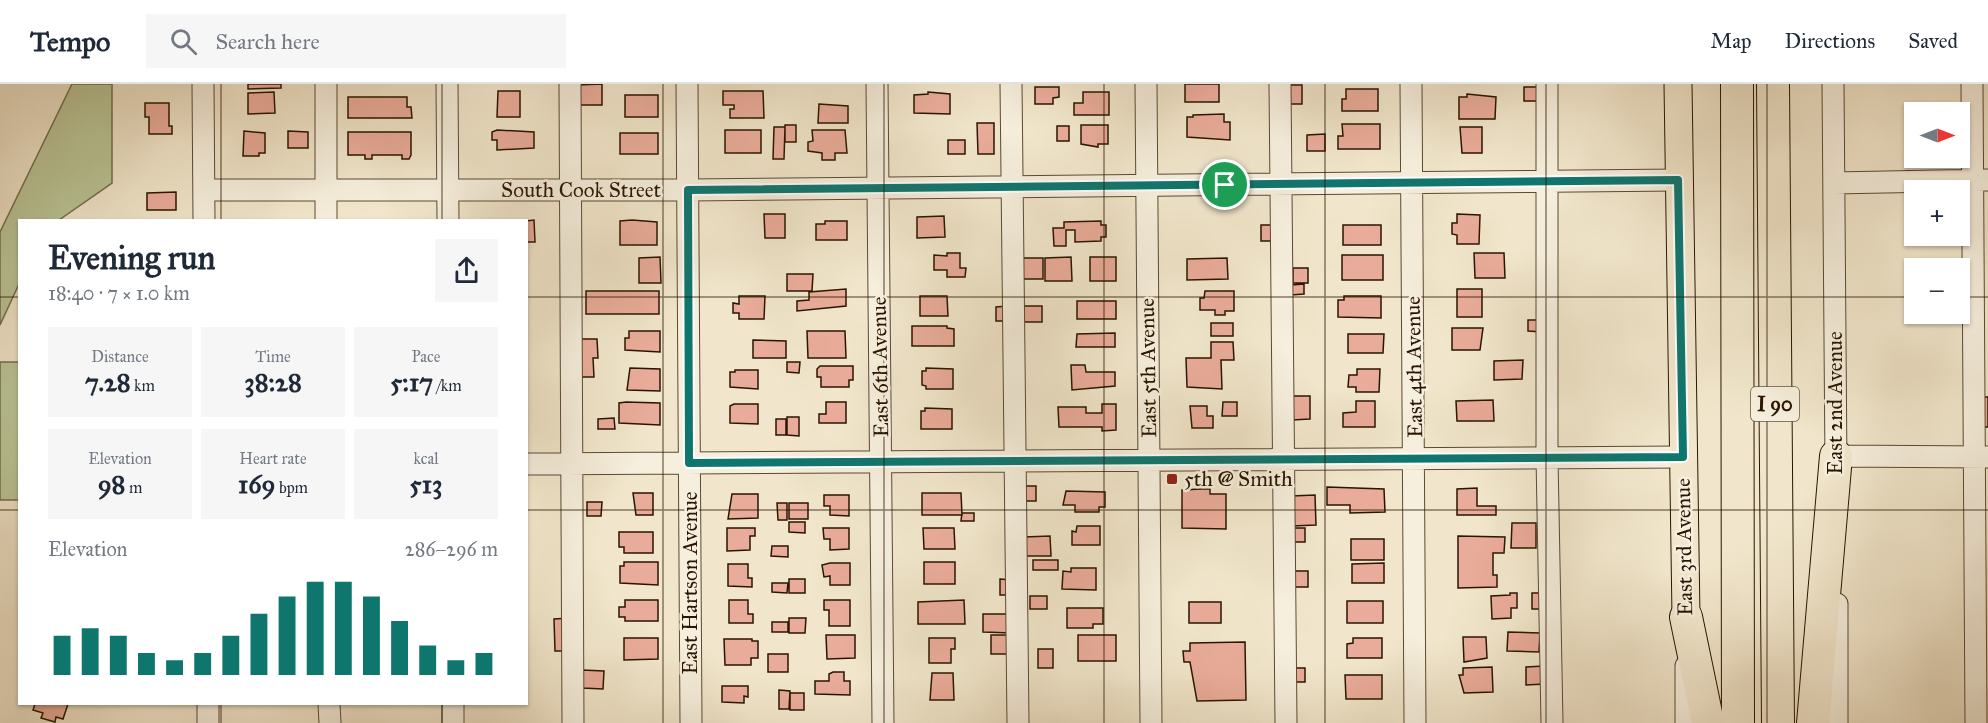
<!DOCTYPE html>
<meta charset="utf-8">
<style>
:root{--surface:#fff;--page:#f6f6f7;--text:#1f2937;--muted:#747a83;--line:#e0e1e3;--accent:#0f766e}
body{margin:0;font-family:"IM FELL Great Primer",serif;background:var(--page);color:var(--text);height:100vh;display:flex;flex-direction:column;font-size:22px;white-space:nowrap}
*{box-sizing:border-box;margin:0}
p{font-size:20px;color:var(--muted)}
.icon{flex:none;width:33px;height:33px;fill:none;stroke:currentColor;stroke-width:2;stroke-linecap:round;stroke-linejoin:round}
.map{position:relative;flex:1;overflow:hidden}
.side{position:absolute;left:18px;top:135px;width:510px;height:486px;display:flex;flex-direction:column;background:var(--surface);border-radius:0px;box-shadow:0 2px 4px #0004}
.side>*{flex:none}
.needle{width:39px;rotate:90deg}
.fabs{position:absolute;left:1904px;top:18px;display:grid;gap:12px}
.fabs a{display:grid;place-items:center;width:66px;height:66px;border-radius:0px;background:var(--surface);box-shadow:0 2px 4px #0004;font-size:30px}
.pin{position:absolute;display:grid;place-items:center;width:51px;height:51px;color:#fff;margin:-26px;border:3px solid #fff;border-radius:50%;box-shadow:0 2px 6px #0007}
.round{display:grid;place-items:center;flex:none;width:63px;height:63px;border-radius:0px;background:var(--page)}
.overview{display:flex;align-items:center;justify-content:space-between;height:102px;padding:0 30px}
h1{font-size:33px;font-weight:700;line-height:45px}
.figures{display:grid;grid-template-columns:repeat(3,1fr);gap:9px;height:102px;padding:6px 30px}
.figures div{display:grid;align-content:center;border-radius:0px;background:var(--page);text-align:center}
.figures b{font-size:26px;font-weight:700}
.figures small{font-size:16px;font-weight:400}
.figures p{font-size:16px}
.chart{height:168px;padding:12px 30px}
.chart p{display:flex;justify-content:space-between}
.chart svg{width:100%;height:108px;margin-top:6px;stroke:var(--accent);stroke-width:6}
header{display:flex;align-items:center;gap:36px;box-sizing:border-box;height:84px;padding:0 30px;background:var(--surface);border-bottom:2px solid var(--line)}
header strong{font-size:28px}
nav{display:flex;gap:33px;margin-inline-start:auto;font-size:21px}
.search{width:420px;height:54px;background:var(--page);display:flex;align-items:center;gap:15px;box-sizing:border-box;padding:0 21px;border-radius:0px;color:var(--muted);font-size:22px}
.map>svg:first-child{display:block}
</style>
<header>
<strong>Tempo</strong>
<div class="search"><svg class="icon" aria-label="search" viewBox="0 0 24 24"><circle cx="10" cy="10" r="6"/><path d="M15 15l6 6"/></svg>Search here</div>
<nav><a>Map</a><a>Directions</a><a>Saved</a></nav>
</header>
<div class="map">
<svg width="1988" height="639" viewBox="0 0 1988 639">
<rect width="100%" height="100%" fill="#f1e6cb"/>
<filter id="stains"><feTurbulence type="fractalNoise" baseFrequency=".00333" numOctaves="4"/><feColorMatrix values="0 0 0 0 .2 0 0 0 0 .09 0 0 0 0 .02 0 0 0 .5 -.17"/></filter>
<radialGradient id="worn" r=".72"><stop offset=".6" stop-color="#630" stop-opacity="0"/><stop offset="1" stop-color="#630" stop-opacity=".3"/></radialGradient>
<path fill="#bac597" stroke="#726d4c" stroke-width="1.5" d="M72,0h40v99l-53,37h-39l-1,64 -19,41v-93z
M0,278h19v138h-19z"/>
<path fill="#eaac9a" stroke="#2a1500" stroke-width="1.5" d="M248,0h33v4l-33,1z
M602,0v21h-23l-1,-20z
M1185,0h34v18h-34z
M1288,1h14v19h-14z
M1035,3h24v10l-6,1v6h-18z
M1524,3h13v14h-13z
M1346,5h32v22h-36v-12h4z
M498,7h22v26h-23z
M723,7h40l1,27h-34v-9h4v-4h-11z
M274,8l1,21 -27,1v-21z
M928,8l22,2v20l-36,-1v-18l14,-1z
M1083,8h26v23h-35v-12h9z
M1467,10l29,3 -1,22h-36v-22h8z
M625,11h33v22h-33z
M348,13h59v10h4l1,11h-64z
M145,19h24v23h3v8h-23v-17h-4z
M819,20l29,2v17h-30z
M1224,30v8h6v18l-43,-3v-20h6v-2z
M977,39h17v31h-16z
M1342,40h38v25h-42v-13h5z
M785,41h11v17h-11z
M1081,41h27v19h-10v3l-17,-3z
M1057,42h12v15h-12z
M774,43h11l-1,32h-11z
M1460,43h22v26h-20z
M497,46l37,2v16l-37,2v-10h-5v-8z
M725,46h36v23h-36z
M812,46h33l2,23h-12v7h-13v-7l-14,-2v-9l5,-1z
M244,47l21,2v20h-6v3h-16z
M288,47l20,1v16h-20z
M348,48h63v23l-2,4h-7v-4h-30v4h-7v-4h-17z
M620,49h38v21h-38z
M1325,50v17h-18v-16z
M948,56h17v14h-17z
M176,108v18h-29v-17z
M764,130h21v24h-20z
M1457,130l23,1 -1,29h-22v-9l-5,-1v-11h5z
M944,132l1,21 -28,1v-21z
M534,136l1,22h-9v-21z
M632,136l25,2v23h-37v-24z
M825,137h22v19h-31v-16h9z
M1101,137v4h5v12h-5v4l-26,1v-12h-9v16h-12l-1,-18h11v-6z
M1261,141h15v16h-15z
M1343,141h38v20h-38z
M947,169h13v15h6l-1,9h-18v-7h-13v-15l13,1z
M1474,169h30l1,25h-30z
M1342,171h41v25h-41z
M660,173l1,26h-22v-25z
M1071,173l1,24h-27v-23z
M1090,173h26v24h-26z
M1023,174h20v21h-20z
M1227,174l1,21 -41,1v-21z
M1293,184h15v15h-15z
M787,190h26l-1,17h-25z
M1304,200v10l-13,1v-10z
M846,205v17l-49,5v-10l12,-1v-8z
M1457,205h25v28h-25z
M586,207h73v23h-73z
M1205,207h29v20h-9v4h-10v-5h-15v-12h4z
M739,212h26l-1,23h-25v-6h-6v-10l6,1z
M920,212h27l1,20h-28z
M1344,212h37v22l-43,-1v-17h6z
M1077,217h39v18h-39z
M1008,222v15h-12v-14z
M1024,222h18v16h-18z
M1528,236h14v12l-14,-1z
M1211,239h22v13h-22z
M912,242h35v2l7,1v17h-42z
M1452,244h31l-3,22h-28z
M629,247h31v21l-35,-2v-12h4z
M807,247h38l1,27h-38z
M1115,249v14h-39l1,-13z
M1348,250h36l-1,19h-35z
M580,255h17l1,19h-5l1,19h-13z
M753,256l33,1v17h-33z
M1211,258h22l1,18h-13l1,29 -35,-2 -1,-29h25z
M1523,276l-1,19 -28,1v-19z
M787,278h13l-1,11 -12,-1z
M1071,281h14l1,7h29v14l-43,4z
M820,282h33v14h-4v7h-28v-10h-4v-8z
M630,284l30,1v22l-33,-1z
M926,284l27,1v20h-27v-3l-4,-1v-14h4z
M1357,285h23l-1,23h-23v-5h-8l1,-12h8z
M735,286h23v19l-28,-2v-15h5z
M1292,312h18v23l-18,1z
M1980,313h8v30h-8z
M1493,316l1,21h-37l-1,-20z
M1356,317h19v26h-32v-14l13,-1z
M626,318l34,1v22l-41,-2v-20z
M826,318h20v21h-27v-9h7z
M1223,318h14v14h-15z
M734,320h24v20l-28,-1v-17z
M1102,320h14v26l-14,1v-4h-43l-1,-20h28v6h16z
M1190,322h17v10h6v12h-21z
M925,324l27,1v20h-31v-18h4z
M787,333h12v19l-12,-1z
M614,334l1,11h-17v-10z
M776,335h10v16h-10z
M1025,402h11v15h-11z
M1327,403l57,2 1,23 -35,1v-8h-23z
M1477,404v18h19v9h-39v-26z
M1201,405h9v5h16v35l-44,-1v-38z
M1066,407l39,1v15h-6v5h-24v-7h-12z
M633,409h20v22h-17z
M922,409h39l1,22h-40z
M732,410h26v24l-30,1z
M824,411h25v21l-19,-1v-9h-6z
M1315,411l1,30 -24,1 -1,-30z
M587,418h15l-1,14h-14z
M777,419h10v17h-9z
M789,419h19v16h-19z
M962,429h12v8h-13z
M789,438h16v11l-16,-1z
M1512,439h24v25h-25z
M1077,442h23v19h-28v-14l4,1z
M727,444h28v8h-5v14l-23,1z
M823,444h26v21l-19,1v-11h-6z
M923,444h31l1,21h-31z
M1292,444h13v14h-13z
M619,448h34v21h-29v-6h-5z
M1050,452l1,20h-26l-1,-19z
M1458,452l47,1 -1,16h-11v22h4v12l-39,1z
M1351,455h33v21h-33z
M772,462h16v11l-17,-1z
M1033,476h25v10h-25z
M624,478h34v23l-38,-2v-17h4z
M924,478h31v22h-31z
M830,479h20v22h-20v-9l-6,1 -2,-12z
M1384,479v20h-32v-19z
M728,480h20v14h4v9l-24,-1z
M1071,484h25v22l-34,-1 1,-18 8,1z
M1293,487h15v16h-15z
M789,495h16v14h-16z
M1000,495l12,1v15h-12z
M772,499h16l-1,10 -15,-1z
M1510,509h7v15h-6v10l-19,1 -1,-23 19,-1z
M1532,509h14v16h-14z
M1030,512h17v13h-17z
M625,516h33v21h-33v-4h-6v-10h6z
M729,516h19v14h5v9h-24z
M824,516h26v26h-21v-16h-5z
M964,516l1,24h-47v-22z
M1347,517h36v22h-36z
M1189,518h32v21h-32z
M1067,524h36v16h-10v4h-26z
M983,530h29v19l-29,-1z
M569,534l1,33h-15l-1,-32z
M789,534h17l-1,15h-16z
M772,538h16v10h-16z
M1508,548l32,1 -1,19 -32,-1z
M826,551h29v23l-28,1z
M991,551h22v19h-22z
M1078,551h38v26h-38z
M1463,553h23l1,21 -23,4z
M624,554h34v21l-34,1z
M929,554h26v11h-4v14h-22z
M1353,554h29v20h-35v-14l6,-1z
M724,555h28v2h6v17h-7v7h-26z
M1245,558l1,58 -49,1 -7,-39h-6l-1,-11h7v-8z
M1038,565h15v19h-15z
M768,570h20v18h-20z
M1544,582l1,18 -19,1v-18z
M1492,583l1,25 -29,1 -5,-18h4v-7z
M1293,584h12v14h-12z
M582,586l22,1 -1,18 -21,-1z
M833,588h11v9h6v14l-35,-1v-13h14v-7z
M932,589h21l1,27h-24z
M1345,591h37v24h-36z
M722,602h26v11l-4,-1v7l-22,-1z
M779,606l11,1 -1,18h-10z
M790,609h14v17h-14z
M35,620h33l-5,15 -7,-2 -1,5 -14,-4 2,-5 -10,-3z"/>
<g fill="none" stroke-linecap="round" stroke-linejoin="round">
<defs>
<path id="minor" d="M203,0l1,136
M326,0v136
M447,0l1,136
M570,0l3,639
M687,0l4,639
M877,0l6,639
M1011,0l7,639
M1146,0l5,639
M1280,0l6,639
M1411,0l4,639
M1547,0v373l5,266
M1833,0l3,383
M1972,0l4,639
M1834,99l154,-3
M204,106h484l990,-10
M1836,372l152,1
M526,380l1157,-7
M1837,520v119
M1686,582v57
M208,620v19
M329,620l1,19
M453,620v19"/>
<path id="major" d="M1678,0l8,533"/>
<path id="highway" d="M1737,0l1,639
M1773,0l5,639
M1686,533l22,106
M1813,639l23,-267"/>
</defs>
<use href="#minor" stroke="#5c4933" stroke-width="23"/>
<use href="#major" stroke="#2a1500" stroke-width="29"/>
<use href="#highway" stroke="#2a1500" stroke-width="34"/>
<use href="#minor" stroke="#f6efdd" stroke-width="21"/>
<use href="#major" stroke="#f1e6cb" stroke-width="27"/>
<use href="#highway" stroke="#f1e6cb" stroke-width="32"/>
</g>
<g fill="none" stroke-linecap="round" stroke-linejoin="round">
<defs>
<path id="route" d="M1678,96l5,277 -994,6 -1,-273z"/>
</defs>
<use href="#route" stroke="#fff" stroke-width="12"/>
<use href="#route" stroke="#0f766e" stroke-width="8"/>
</g>
<path fill="none" stroke="#2a1500" stroke-width="1.5" stroke-opacity="0.55" d="M221,0v136M442,0v136M663,0v639M884,0v639M1104,0v639M1325,0v639M1546,0v639M1767,0v639M0,213h20M526,213h1388M1959,213h29M0,426h20M526,426h1462M221,620v19M442,620v19"/>
<rect fill="#8f2418" stroke="#f6efdd" stroke-width="2" x="1166" y="389" width="12" height="12" rx="3"/>
<g text-anchor="middle" dominant-baseline="central" stroke-width="5" stroke-linejoin="round" paint-order="stroke">
<rect fill="#f6efdd" stroke="#675642" stroke-width="1.5" x="1751" y="303" width="48" height="34" rx="4.5"/>
<g font-size="20" font-weight="bold" fill="#2a1500">
<text x="1775" y="320">I 90</text>
</g>
<g font-size="21" fill="#2a1500" stroke="#f6efdd">
<text x="581" y="106">South Cook Street</text>
<text transform="translate(880 283) rotate(-91)">East 6th Avenue</text>
<text transform="translate(1414 283) rotate(-91)">East 4th Avenue</text>
<text transform="translate(1148 284) rotate(-91)">East 5th Avenue</text>
<text transform="translate(1835 319) rotate(-90)">East 2nd Avenue</text>
<text transform="translate(1684 463) rotate(-91)">East 3rd Avenue</text>
<text transform="translate(690 499) rotate(-90)">East Hartson Avenue</text>
</g>
<g font-size="21" fill="#2a1500" stroke="#f6efdd" text-anchor="start">
<text x="1184" y="395">5th @ Smith</text>
</g>
</g>
<rect width="100%" height="100%" filter="url(#stains)"/>
<rect width="100%" height="100%" fill="url(#worn)"/>
</svg>
<div class="fabs">
<a><svg class="needle" viewBox="-14 -14 28 28"><path d="M0-13l5 13h-10z" fill="#e53935"/><path d="M0 13l5-13h-10z" fill="#747a83"/></svg></a>
<a>+</a>
<a>−</a>
</div>
<div class="pin" style="left:1225px;top:101px;background:#1e9e55"><svg class="icon" aria-label="arrive" viewBox="0 0 24 24"><path d="M6 21V4h12l-3 4 3 4H6"/></svg></div>
<section class="side">
<div class="overview"><div><h1>Evening run</h1><p>18:40 · 7 × 1.0 km</p></div><a class="round"><svg class="icon" aria-label="share" viewBox="0 0 24 24"><path d="M12 15V3M7 8l5-5 5 5M5 13v7h14v-7"/></svg></a></div>
<div class="figures">
<div><p>Distance</p><b>7.28<small> km</small></b></div>
<div><p>Time</p><b>38:28</b></div>
<div><p>Pace</p><b>5:17<small> /km</small></b></div>
</div>
<div class="figures">
<div><p>Elevation</p><b>98<small> m</small></b></div>
<div><p>Heart rate</p><b>169<small> bpm</small></b></div>
<div><p>kcal</p><b>513</b></div>
</div>
<div class="chart"><p><span>Elevation</span>286–296 m</p>
<svg viewBox="0 0 160 44" preserveAspectRatio="none"><path d="M5 44V28M15 44V25M25 44V28M35 44V35M45 44V38M55 44V35M65 44V28M75 44V19M85 44V12M95 44V6M105 44V6M115 44V12M125 44V22M135 44V32M145 44V38M155 44V35"/></svg>
</div>
</section>
</div>
